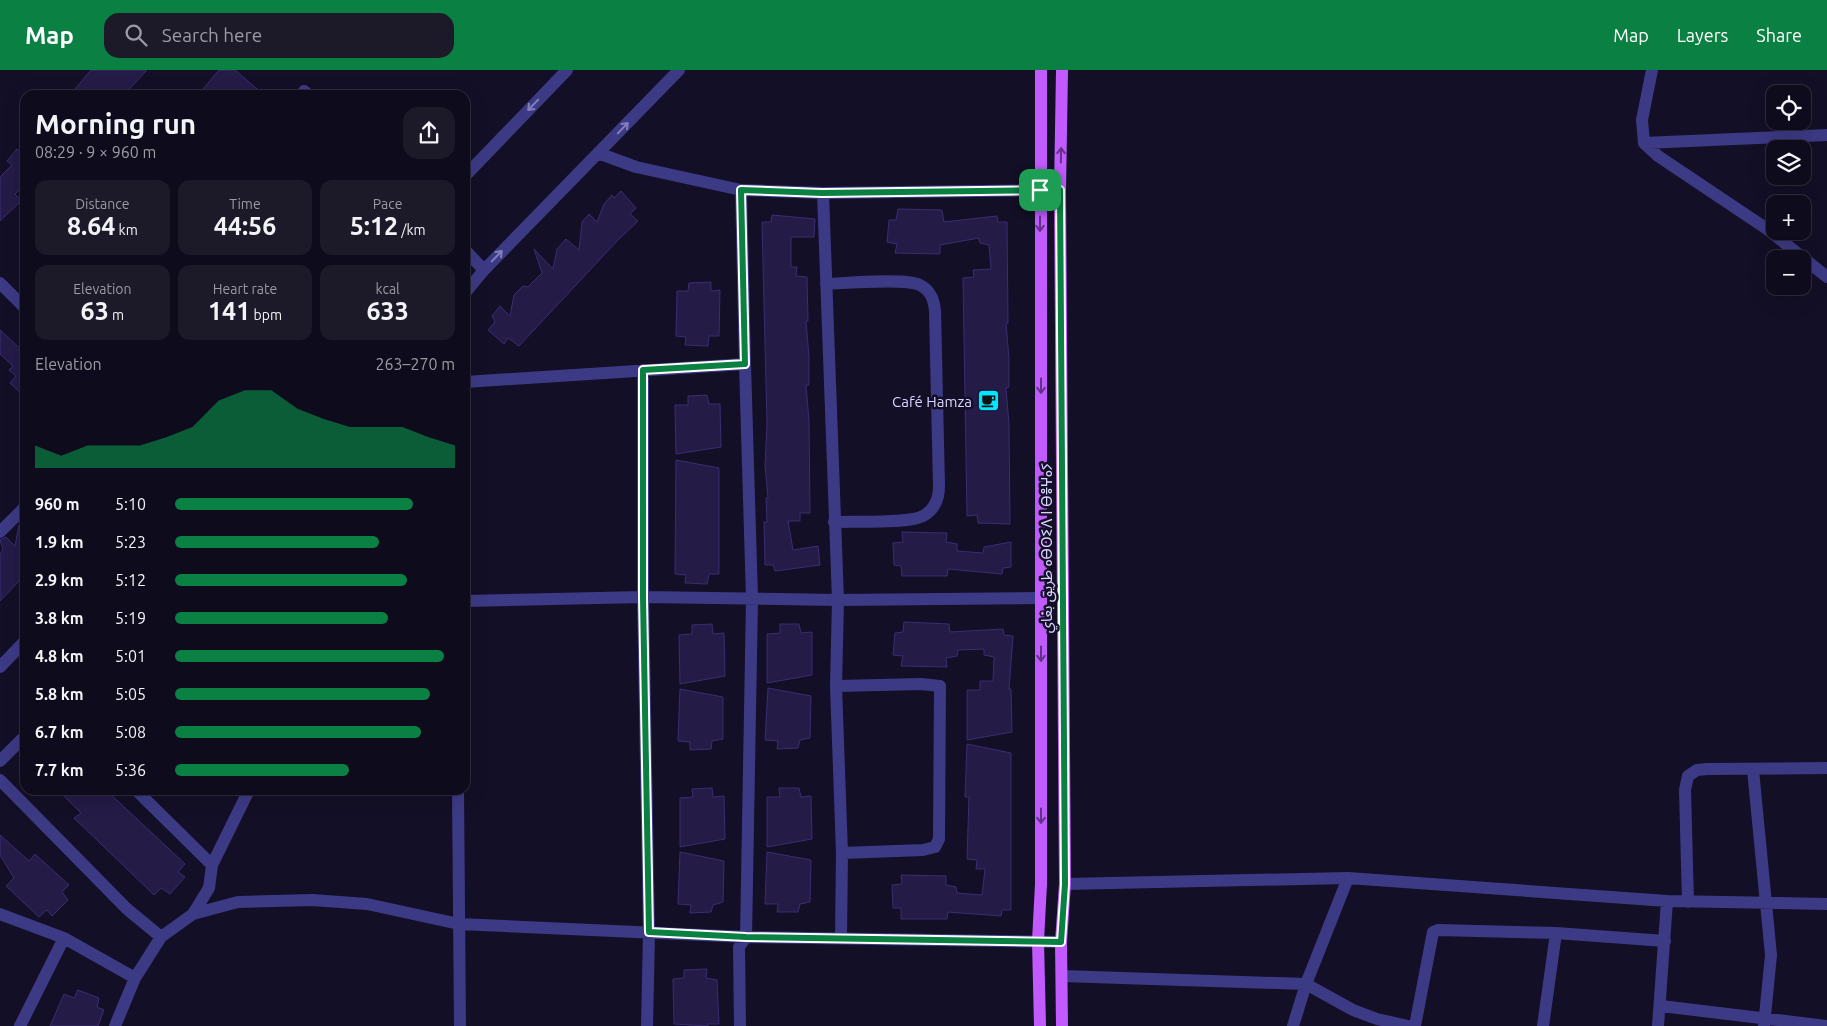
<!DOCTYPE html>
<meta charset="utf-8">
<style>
:root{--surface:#0e0b1c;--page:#1c1929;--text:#f1f3f6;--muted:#9b9ba3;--line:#2e2b3b;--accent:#0b8043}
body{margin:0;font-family:Ubuntu,"Noto Sans Arabic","Noto Sans Tifinagh",sans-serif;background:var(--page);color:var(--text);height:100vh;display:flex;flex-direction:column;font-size:19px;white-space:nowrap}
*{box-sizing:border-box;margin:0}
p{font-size:16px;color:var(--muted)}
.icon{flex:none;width:28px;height:28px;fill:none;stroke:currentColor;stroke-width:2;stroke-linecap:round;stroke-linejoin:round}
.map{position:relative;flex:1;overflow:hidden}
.side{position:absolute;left:20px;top:20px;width:450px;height:705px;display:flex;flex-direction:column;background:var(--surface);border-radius:15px;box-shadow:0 5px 20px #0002,0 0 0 1px var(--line)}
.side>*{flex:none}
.buttons{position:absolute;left:1766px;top:15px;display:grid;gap:10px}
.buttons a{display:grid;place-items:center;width:45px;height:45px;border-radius:10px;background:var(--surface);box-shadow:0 5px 20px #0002,0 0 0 1px var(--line);font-size:25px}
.pin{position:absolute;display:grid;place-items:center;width:42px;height:42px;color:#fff;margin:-21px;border-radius:10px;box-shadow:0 2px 8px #0006}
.round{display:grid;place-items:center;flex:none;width:52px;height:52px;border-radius:15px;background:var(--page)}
.summary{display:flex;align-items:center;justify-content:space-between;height:85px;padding:0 15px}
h1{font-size:28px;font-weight:700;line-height:38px}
.stats{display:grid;grid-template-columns:repeat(3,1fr);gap:8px;height:85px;padding:5px 15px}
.stats div{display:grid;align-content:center;border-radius:12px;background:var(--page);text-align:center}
.stats b{font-size:25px;font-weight:700}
.stats small{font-size:14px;font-weight:400}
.stats p{font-size:14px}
.chart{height:140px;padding:10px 15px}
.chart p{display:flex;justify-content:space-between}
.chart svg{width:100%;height:90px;margin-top:5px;fill:var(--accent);opacity:.7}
ul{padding:0 15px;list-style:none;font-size:16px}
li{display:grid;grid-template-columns:80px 60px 1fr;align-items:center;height:38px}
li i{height:12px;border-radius:6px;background:var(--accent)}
header{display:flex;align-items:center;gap:30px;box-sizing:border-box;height:70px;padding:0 25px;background:var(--accent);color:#fff}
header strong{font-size:24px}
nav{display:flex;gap:28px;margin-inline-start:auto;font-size:18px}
.search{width:350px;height:45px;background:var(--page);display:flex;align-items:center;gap:12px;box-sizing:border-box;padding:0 18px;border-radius:15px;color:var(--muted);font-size:19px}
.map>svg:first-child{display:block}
</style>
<header>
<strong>Map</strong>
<div class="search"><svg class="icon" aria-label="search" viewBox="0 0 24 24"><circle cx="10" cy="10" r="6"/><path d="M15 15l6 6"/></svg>Search here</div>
<nav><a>Map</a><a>Layers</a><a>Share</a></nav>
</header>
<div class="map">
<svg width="1827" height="956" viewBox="0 0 1827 956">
<rect width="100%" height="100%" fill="#130f26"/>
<path fill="#241b47" stroke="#3b2d73" d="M91,0h56l-23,25 -10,-5 -5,5h-39z
M219,0h16l29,25h-66z
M17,79l6,4 2,-1v32l-10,10 6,7 -21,20v-44l12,-12 -5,-4z
M621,121l15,17 -6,6 8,7 -20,19 -99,106 -11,-8 -4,6 -16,-14 7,-8 -3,-6 8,-10 10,10 4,-21 9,-9 5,1 14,-14 -8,-24 19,20 4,-20 9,-10 13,11 3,-28 7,-8 8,8 7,-18 8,-9 2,3z
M898,139l44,1 2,12 53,-6 1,6h9l1,101h-2l3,36v28l-3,1 3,36 1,100 -32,-1 -1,-8 -10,1 -4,-238 11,-1 -1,-7 18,-1 -2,-24 -9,-2 -1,-5 -39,7v9l-45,-1 2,-9 -10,-2 2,-22h7z
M772,145l43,4 -1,18h-23v30h6l-1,9 11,1 1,44h-2l3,36v28h-3l3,36 1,92h-10v8h-12l5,29 25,-4 2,19 -45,6 -2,-6h-8l-1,-43h3l-1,-24h2l-3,-32 2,-42 -5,-202h9z
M711,212v9l9,-1 -1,46h-10l-1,10 -23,-1 1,-8 -10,-1 1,-45h11l1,-8z
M0,260l25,23v44l-15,-14 6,-7 -7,-6 4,-4 -13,-12z
M707,325l2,9h11l1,43 -45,7 -1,-49h13v-9z
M676,390l43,8v106h-10l-2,10 -22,-1 1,-8 -11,-1z
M19,455l6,1v49l-25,26v-47l3,-4 -3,-10 6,-3 9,9z
M902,462l45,1 -1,9 11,2v7l26,2 1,-6 27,-5v25l-8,1 -1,6 -54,-5 -1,7h-45l-1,-10 -7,-1 -1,-22 10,-1z
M904,552l45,2 1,8 53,-3 1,6 9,1 -4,53h2l1,43 -45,8v-50h13v-9h13l1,-24 -10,-2v-6l-26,1 -1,6 -11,2 1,9 -46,-1 2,-10 -10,-1 2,-22 8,-1z
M712,554l1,10 11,-1 1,43 -45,8 -1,-49 13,-1v-9z
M780,554h19l2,9 11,-1v43l-45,8v-49l13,-1z
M768,618l43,8 -1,42 -10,2 -2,8 -21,1 1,-8 -13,-1z
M680,619l43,8v42l-11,2 -1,8 -21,1v-8l-12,-1z
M967,674l44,9v157h-9l-1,6 -53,-4 -1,7h-46v-11h-8l-1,-23 10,-1 -1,-9 45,1v9l10,2 1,6 25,2 3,-26h-9l1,-9 -10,-1 2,-62h-4z
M712,718l1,9 11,-1 1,43 -45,8v-49l13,-1 -1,-8z
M779,718h20l2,9 10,-1 1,43 -45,8v-50h13z
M58,720h31l8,6 6,-6h3l79,74 -7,8 7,5 -15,17 -9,-6 -7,7 -80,-77 7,-5z
M0,765l29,26 6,-7 34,31 -7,7 6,8 -16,16 -5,-6 -8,7 -33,-31 8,-8 -14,-23z
M680,782l44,9 -1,41 -10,3 -2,7 -21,1 1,-8 -13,-1z
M767,782l44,8 -1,42 -10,2 -2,8h-21l1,-8h-13z
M707,899l-1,9 11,2 2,44h-11v2l-34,-2 -1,-45 11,-1v-8z
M78,920l21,8 -2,9 7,3 -6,16h-48l14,-32 10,4z"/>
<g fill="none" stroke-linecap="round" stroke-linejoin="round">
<path stroke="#3d3a85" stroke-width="12" d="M1652,0l-10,50 2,23 14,13 109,73 60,48
M304,21l5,4
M1644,73l183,-8
M598,83l38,14 105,23 82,3 237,-3
M465,106l102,-106
M823,123l15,407 -2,86 6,167 -1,85
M465,180l19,20
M0,213l25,25
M826,214c20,-1 80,-6 94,1 11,6 14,15 15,26l4,175c0,13 -5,24 -16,30 -15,8 -70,5 -89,6
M465,223l19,-23 195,-200
M643,300v227l6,335 -2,94
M465,312l280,-18 -4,-174
M0,462l25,-25
M465,531l178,-4 195,3 203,-2
M0,597l25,-26
M836,616l85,-2 19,2 -1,153 -4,8 -12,3 -81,3
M0,691l25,-25
M1753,700l18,185 -7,71
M0,710l127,129 34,28
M136,720l76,75
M458,720l2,236
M1348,808l319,23
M1065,814l283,-6 -42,106 -13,42
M1688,832l-3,-112 3,-14 9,-6 10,-1 120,-1
M0,844l64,24 71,40
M193,844l45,-12 74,-2 55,4 92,20 287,13 315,5
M1062,906l244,8 47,26 24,9 31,7
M1661,936l166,20
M20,956l44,-88
M115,956l20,-48 26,-41 32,-23 16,-26 3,-23 37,-75
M740,956l-1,-79 7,-10 6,-338 -7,-235
M1415,956l18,-94 5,-2 118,3 109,8
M1543,956l13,-93
M1658,956l9,-125 160,3"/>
<path stroke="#c25bff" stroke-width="12" d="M1040,956l-2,-85 3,-57v-814
M1062,956l-1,-84 4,-58 -5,-694 2,-120"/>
</g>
<defs><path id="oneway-shaft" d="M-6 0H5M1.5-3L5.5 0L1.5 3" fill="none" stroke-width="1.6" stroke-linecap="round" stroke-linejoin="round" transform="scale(1.25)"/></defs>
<g stroke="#837fbc">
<use href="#oneway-shaft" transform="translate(533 35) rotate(134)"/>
<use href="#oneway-shaft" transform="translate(623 58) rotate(-46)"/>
<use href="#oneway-shaft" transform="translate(497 186) rotate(-46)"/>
</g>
<g stroke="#623188">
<use href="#oneway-shaft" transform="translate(1061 85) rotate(-89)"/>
<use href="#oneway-shaft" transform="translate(1040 154) rotate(90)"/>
<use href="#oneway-shaft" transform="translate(1041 316) rotate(90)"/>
<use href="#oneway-shaft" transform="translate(1041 584) rotate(90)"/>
<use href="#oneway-shaft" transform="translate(1041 746) rotate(90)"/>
</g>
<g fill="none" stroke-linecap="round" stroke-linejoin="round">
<defs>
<path id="route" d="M741,120l81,3 238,-3 5,694 -4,58 -315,-5 -97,-5 -6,-335v-227l102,-6z"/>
</defs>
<use href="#route" stroke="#fff" stroke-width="10"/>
<use href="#route" stroke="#0b8043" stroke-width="6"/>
</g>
<defs>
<symbol id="cafe-square" viewBox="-11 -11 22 22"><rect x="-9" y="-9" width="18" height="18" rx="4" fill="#00e5ff" stroke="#130f26"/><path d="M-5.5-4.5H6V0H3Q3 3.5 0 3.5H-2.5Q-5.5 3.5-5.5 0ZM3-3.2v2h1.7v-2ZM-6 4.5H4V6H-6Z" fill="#111"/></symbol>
</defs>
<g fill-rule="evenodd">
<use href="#cafe-square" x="976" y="318" width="25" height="25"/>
</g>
<g text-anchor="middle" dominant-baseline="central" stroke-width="5" stroke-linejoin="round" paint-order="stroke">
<g font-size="15" fill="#d9d4ff" stroke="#130f26" text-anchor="end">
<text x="972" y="331">Café Hamza</text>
</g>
<g font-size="15" fill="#d9d4ff" stroke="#130f26">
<text transform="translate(1046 478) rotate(-90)">طريق بغاي ⴰⴱⵔⵉⴷ ⵏ ⴱⴻⵖⴰⵢ</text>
</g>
</g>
</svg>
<div class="buttons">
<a><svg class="icon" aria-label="locate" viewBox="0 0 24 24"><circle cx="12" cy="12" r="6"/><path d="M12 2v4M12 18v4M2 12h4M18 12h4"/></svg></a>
<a><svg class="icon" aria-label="layers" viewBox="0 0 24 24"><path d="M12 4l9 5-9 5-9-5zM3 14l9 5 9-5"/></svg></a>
<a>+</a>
<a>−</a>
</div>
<div class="pin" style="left:1040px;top:120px;background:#1e9e55"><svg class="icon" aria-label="arrive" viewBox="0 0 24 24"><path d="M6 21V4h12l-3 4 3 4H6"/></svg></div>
<section class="side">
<div class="summary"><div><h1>Morning run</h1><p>08:29 · 9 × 960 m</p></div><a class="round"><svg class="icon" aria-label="share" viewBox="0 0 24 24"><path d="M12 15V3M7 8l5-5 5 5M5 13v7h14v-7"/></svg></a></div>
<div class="stats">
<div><p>Distance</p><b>8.64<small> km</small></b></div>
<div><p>Time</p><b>44:56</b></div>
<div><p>Pace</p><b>5:12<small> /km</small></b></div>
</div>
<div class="stats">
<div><p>Elevation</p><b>63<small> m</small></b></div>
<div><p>Heart rate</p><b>141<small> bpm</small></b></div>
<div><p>kcal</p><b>633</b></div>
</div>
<div class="chart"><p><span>Elevation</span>263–270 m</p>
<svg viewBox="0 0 160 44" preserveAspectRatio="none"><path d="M0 44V33L10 38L20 33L30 33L40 33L50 29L60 24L70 11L80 6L90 6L100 15L110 20L120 24L130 24L140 24L150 29L160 33V44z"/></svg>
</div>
<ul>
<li><b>960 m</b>5:10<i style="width:85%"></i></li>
<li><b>1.9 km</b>5:23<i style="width:73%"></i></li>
<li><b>2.9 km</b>5:12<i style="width:83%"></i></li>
<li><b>3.8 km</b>5:19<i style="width:76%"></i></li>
<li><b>4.8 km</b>5:01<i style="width:96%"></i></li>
<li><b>5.8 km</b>5:05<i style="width:91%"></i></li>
<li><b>6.7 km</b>5:08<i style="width:88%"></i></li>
<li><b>7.7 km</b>5:36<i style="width:62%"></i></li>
</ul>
</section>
</div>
